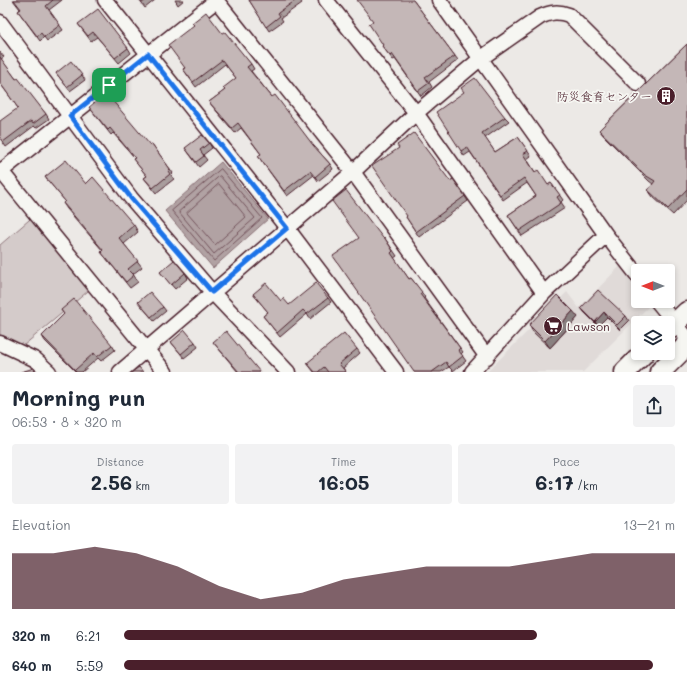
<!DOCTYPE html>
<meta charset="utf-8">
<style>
:root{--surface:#fff;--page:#f2f2f3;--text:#1f2937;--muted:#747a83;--accent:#4a1f2b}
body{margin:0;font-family:Mali,"Klee One",sans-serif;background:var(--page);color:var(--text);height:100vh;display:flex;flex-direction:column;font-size:15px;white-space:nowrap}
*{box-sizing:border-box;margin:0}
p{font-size:13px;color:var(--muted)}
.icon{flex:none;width:22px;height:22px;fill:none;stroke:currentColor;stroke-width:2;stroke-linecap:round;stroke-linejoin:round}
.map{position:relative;height:372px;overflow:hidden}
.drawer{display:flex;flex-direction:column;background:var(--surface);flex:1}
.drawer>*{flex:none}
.needle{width:26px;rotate:270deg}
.fabs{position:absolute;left:631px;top:264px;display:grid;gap:8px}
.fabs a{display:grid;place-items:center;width:44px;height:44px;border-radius:4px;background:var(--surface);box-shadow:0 2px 6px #0003;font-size:20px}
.pin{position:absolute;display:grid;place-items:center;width:34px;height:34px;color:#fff;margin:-17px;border-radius:8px;box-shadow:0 2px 6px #0006}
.round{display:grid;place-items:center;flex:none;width:42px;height:42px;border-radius:4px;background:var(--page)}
.overview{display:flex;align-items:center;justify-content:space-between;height:68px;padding:0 12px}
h1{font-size:22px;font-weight:700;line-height:30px}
.figures{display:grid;grid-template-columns:repeat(3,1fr);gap:6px;height:68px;padding:4px 12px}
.figures div{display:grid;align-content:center;border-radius:4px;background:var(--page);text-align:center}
.figures b{font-size:20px;font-weight:700}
.figures small{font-size:11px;font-weight:400}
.figures p{font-size:11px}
.chart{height:112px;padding:8px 12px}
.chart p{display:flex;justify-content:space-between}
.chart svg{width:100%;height:72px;margin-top:4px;fill:var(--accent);opacity:.7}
ul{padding:0 12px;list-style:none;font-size:13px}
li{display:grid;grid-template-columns:64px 48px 1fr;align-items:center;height:30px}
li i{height:10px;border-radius:5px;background:var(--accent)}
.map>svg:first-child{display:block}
</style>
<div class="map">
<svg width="687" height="372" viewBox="0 0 687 372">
<rect width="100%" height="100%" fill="#ece9e6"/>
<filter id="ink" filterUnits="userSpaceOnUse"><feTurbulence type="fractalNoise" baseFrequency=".025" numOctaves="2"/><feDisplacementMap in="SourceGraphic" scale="8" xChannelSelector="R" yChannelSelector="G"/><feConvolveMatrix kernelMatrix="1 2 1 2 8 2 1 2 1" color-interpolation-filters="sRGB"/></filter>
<g filter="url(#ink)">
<path fill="#e0dad8" d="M620,266l18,25v10h8l3,5 -66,66h-96l80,-80 12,16z"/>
<path fill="#d4cbca" stroke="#8f757a" d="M36,214l58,72 -77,65 -17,-8v-98z"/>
<path fill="#b1a2a3" stroke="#886e73" d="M221,162l47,57 -55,49 -48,-57z"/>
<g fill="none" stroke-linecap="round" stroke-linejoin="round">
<path stroke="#73535b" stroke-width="1" d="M221,169l41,49 -48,43 -42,-50z
M220,176l35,42 -41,36 -35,-42z
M219,184l27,33 -31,28 -28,-32z"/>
<defs>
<path id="minor" d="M105,0l182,228 109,144
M216,0l137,172 134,185
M326,0l90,113 128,180
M439,0l167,235 32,41
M0,22l131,176 81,94 76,80
M0,170l165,202
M0,172l217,-172
M657,301l30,37
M0,343l36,17 13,12
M120,372l233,-200 63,-59 64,-54 60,-42c11,-5 18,-6 29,-2l69,69
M472,372l72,-79 62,-58"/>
<path id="highway" d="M668,330l19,-18
M625,372l19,-19
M660,372l27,-27"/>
</defs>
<use href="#minor" stroke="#4a1f2b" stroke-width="17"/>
<use href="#highway" stroke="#4a1f2b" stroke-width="23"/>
<use href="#minor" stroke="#f6f6f2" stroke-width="14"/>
<use href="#highway" stroke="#f6f6f2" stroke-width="20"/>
</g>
<path fill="#a99d9d" stroke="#4a1f2b" d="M13,0h49l-13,10 14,20 -16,11 -3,-4 -4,4 -22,-30 2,-2z
M139,0h16l-10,8z
M175,0h9l-6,5z
M249,0h51l2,3 -21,15 2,3 -14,10z
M413,0l45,60 -29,22 3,5 -11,9 -26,-37 -2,1 -11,-14 1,-1 -10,-24z
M78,24l50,24 3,5 -12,10 -22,-26 -6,4z
M222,33l29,31 3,5 -3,2 21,26 41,48 17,19 3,5 -15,12 -4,-6 -27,21 -29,-40 3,-2 -20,-26 -6,5 -22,-26 -4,-5 15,-11 12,-13 -11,-14 -29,23 -13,-18z
M687,44v156l-14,15 -20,-18 -5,-7 5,-6 -4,-3 -45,-45 -5,-6z
M0,52l4,5 -3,2 15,20 30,35 3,5 -13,9 -2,-2 -28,21 -6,-9 18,-30 -18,-25z
M56,73l26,2 3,5 -15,11z
M464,92l41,25 4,4 -24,17 10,14 23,-15 13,19 -4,3 8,13 13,13 3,-2 12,17 -2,2 4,6 -43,28 -14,-21 28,-19 -9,-13 -24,17 -33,-48 -6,4 -3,-5z
M89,107l61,38 2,-1 21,29 -2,2 3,4 -18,14 -12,-15 3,-2 -14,-17 2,-1 -22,-25 -2,2z
M209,143l3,5 -9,7 4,5 -8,7 -14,-19z
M399,148l51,33 3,-2 15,22 -49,36 -13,-20 1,-1z
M45,177l41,7 48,41 4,7 -14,12 18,23 -9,7 5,8 -8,6 -24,-30 -5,-6 2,-1 -36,-42 -4,-6 2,-2z
M384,237l13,19 -3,2 15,21 2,-1 14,19 -1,1 39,54 -2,2 5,7 -13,10 -4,-4 -8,5h-27l-31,-134z
M160,272l25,1 3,5 -13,11z
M253,294l28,7 8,4 39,-7 3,4 -21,17 -3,-5 -27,23 -17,-21 5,-4z
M138,302l25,5 3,4 -12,10z
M581,308l45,8 3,5 -9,9 -13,-13 -9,9 -14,-14z
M61,310l51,35 3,5 -14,11 -3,-3 -16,14h-6l-31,-31 -3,-5 22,-22z
M578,317l-28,31 -17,-16 -4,-7z
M171,342h24l3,5 -14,11z
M213,342l47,30h-22z
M357,349l3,4 -17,15 3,4h-32l-7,-9z"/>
<path fill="#898080" stroke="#4a1f2b" d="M573,311l5,6 -28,31 -5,-7z
M604,312l3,5 -9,9 -3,-4z"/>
<path fill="#c4b7b7" stroke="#4a1f2b" d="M14,0h39l-7,6 14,19 -16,12 -3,-4 -4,3 -19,-25 3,-2z
M139,0h7l-4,3z
M249,0h47l-18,13 2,3 -14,11z
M357,0h56l42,56 -30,21 4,6 -11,8 -26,-37 -2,2 -8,-10 1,-1 -14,-21 4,-3z
M98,9l30,39 -13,10 -22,-26 -5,4 -10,-12z
M206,12l16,21 3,-1 26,32 -4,3 25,30 3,-2 38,50 17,19 -15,13 -5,-6 -26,20 -26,-35 3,-2 -23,-31 -6,5 -23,-26 16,-12 -2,-2 13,-10 -14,-18 -29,22 -10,-13 2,-1 -17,-23 26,-20 -2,-2z
M687,44v145l-19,20 -20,-19 7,-9 -10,-6 -46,-45z
M0,57l16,22 2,-1 28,36 -13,10 -2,-3 -28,21 -3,-4v-17l18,-13 -18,-25z
M71,61l11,14 -15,12 -11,-14z
M475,78l30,39 -23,16 13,19 23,-15 10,14 -5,3 12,18 3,-2 10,15 3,-2 9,12 -3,2 4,6 -42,28 -11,-16 28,-19 -12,-18 -24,17 -33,-48 -6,4 -25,-39 28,-20 -3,-4z
M106,93l44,52 2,-1 18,25 -2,2 2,3 -17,14 -9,-10 3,-2 -14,-17 2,-1 -25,-30 -2,2 -19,-23z
M414,133l36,48 3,-2 12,17 -49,36 -10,-15 1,-1 -35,-50 27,-18 -2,-3z
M202,135l7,8 -9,7 4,6 -8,6 -11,-14z
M66,160l20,24 7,-7 41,48 -15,13 19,23 -10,8 6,6 -8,7 -25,-30 2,-2 -40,-47 2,-2 -20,-24z
M346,190l37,48 1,-1 9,14 -2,2 18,26 2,-1 11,14 -2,2 40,54 -2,2 5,6 -14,11 -3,-5 -14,10h-18l-81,-116 26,-18 -27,-37z
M174,260l11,13 -14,12 -11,-13z
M266,283l15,18 2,-3 6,7 27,-22 12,15 -21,16 -4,-4 -26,23 -14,-17 5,-4 -15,-18z
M598,290l28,26 -9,9 -13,-13 -9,10 -14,-14z
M150,292l13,15 -12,10 -13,-15z
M557,295l16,16 -28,30 -16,-16z
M74,299l38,46 -15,12 -3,-4 -19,17 -33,-34 22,-22 -3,-4z
M185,330l10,12 -14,12 -10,-12z
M226,331l34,41h-21l-26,-30z
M344,333l13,16 -18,15 7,8h-18l-4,-5 -6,5h-3l-8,-9z
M139,367l4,5h-11z
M34,368l1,4h-14z"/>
</g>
<g fill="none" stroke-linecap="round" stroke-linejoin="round" filter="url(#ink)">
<defs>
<path id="route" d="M148,54l139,174 -75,64 -81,-94 -61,-82z"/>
</defs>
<use href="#route" stroke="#fff" stroke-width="8"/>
<use href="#route" stroke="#1a73e8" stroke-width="5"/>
</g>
<defs>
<symbol id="building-disc" viewBox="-11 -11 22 22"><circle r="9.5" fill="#4a1f2b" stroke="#f6f6f2"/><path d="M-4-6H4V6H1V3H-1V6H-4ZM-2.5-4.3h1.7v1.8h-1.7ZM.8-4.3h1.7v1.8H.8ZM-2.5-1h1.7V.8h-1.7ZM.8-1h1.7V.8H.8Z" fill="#fff"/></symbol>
<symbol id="supermarket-disc" viewBox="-11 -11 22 22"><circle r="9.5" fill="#4a1f2b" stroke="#f6f6f2"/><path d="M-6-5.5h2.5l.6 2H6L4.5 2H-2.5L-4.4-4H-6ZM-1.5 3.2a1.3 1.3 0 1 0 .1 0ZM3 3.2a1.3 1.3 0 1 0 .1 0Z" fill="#fff"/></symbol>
</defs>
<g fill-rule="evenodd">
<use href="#building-disc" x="655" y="85" width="22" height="22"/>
<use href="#supermarket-disc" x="542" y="315" width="22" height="22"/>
</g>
<g text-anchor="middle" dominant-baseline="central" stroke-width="3.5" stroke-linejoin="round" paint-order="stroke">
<g font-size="12" fill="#4a1f2b" stroke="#f6f6f2" text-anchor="end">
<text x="652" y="96">防災食育センター</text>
<text x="567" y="326" text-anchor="start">Lawson</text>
</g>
</g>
</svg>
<div class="fabs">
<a><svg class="needle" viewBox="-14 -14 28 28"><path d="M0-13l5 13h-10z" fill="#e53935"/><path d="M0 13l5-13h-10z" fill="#747a83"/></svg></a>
<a><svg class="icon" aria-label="layers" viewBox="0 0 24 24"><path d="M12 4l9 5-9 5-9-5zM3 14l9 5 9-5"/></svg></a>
</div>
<div class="pin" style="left:109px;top:85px;background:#1e9e55"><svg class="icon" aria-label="arrive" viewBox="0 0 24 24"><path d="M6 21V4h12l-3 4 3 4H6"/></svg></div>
</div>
<section class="drawer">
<div class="overview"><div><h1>Morning run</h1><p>06:53 · 8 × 320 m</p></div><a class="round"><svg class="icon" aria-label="share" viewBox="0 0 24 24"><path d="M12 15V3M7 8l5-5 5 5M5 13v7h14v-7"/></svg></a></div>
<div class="figures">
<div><p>Distance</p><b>2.56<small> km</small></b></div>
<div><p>Time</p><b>16:05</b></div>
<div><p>Pace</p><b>6:17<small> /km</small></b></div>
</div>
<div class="chart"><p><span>Elevation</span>13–21 m</p>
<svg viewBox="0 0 160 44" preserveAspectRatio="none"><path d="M0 44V10L10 10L20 6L30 10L40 18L50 30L60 38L70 34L80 26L90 22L100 18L110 18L120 18L130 14L140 10L150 10L160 10V44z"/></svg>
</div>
<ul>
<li><b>320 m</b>6:21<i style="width:75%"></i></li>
<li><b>640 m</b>5:59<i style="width:96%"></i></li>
</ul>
</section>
